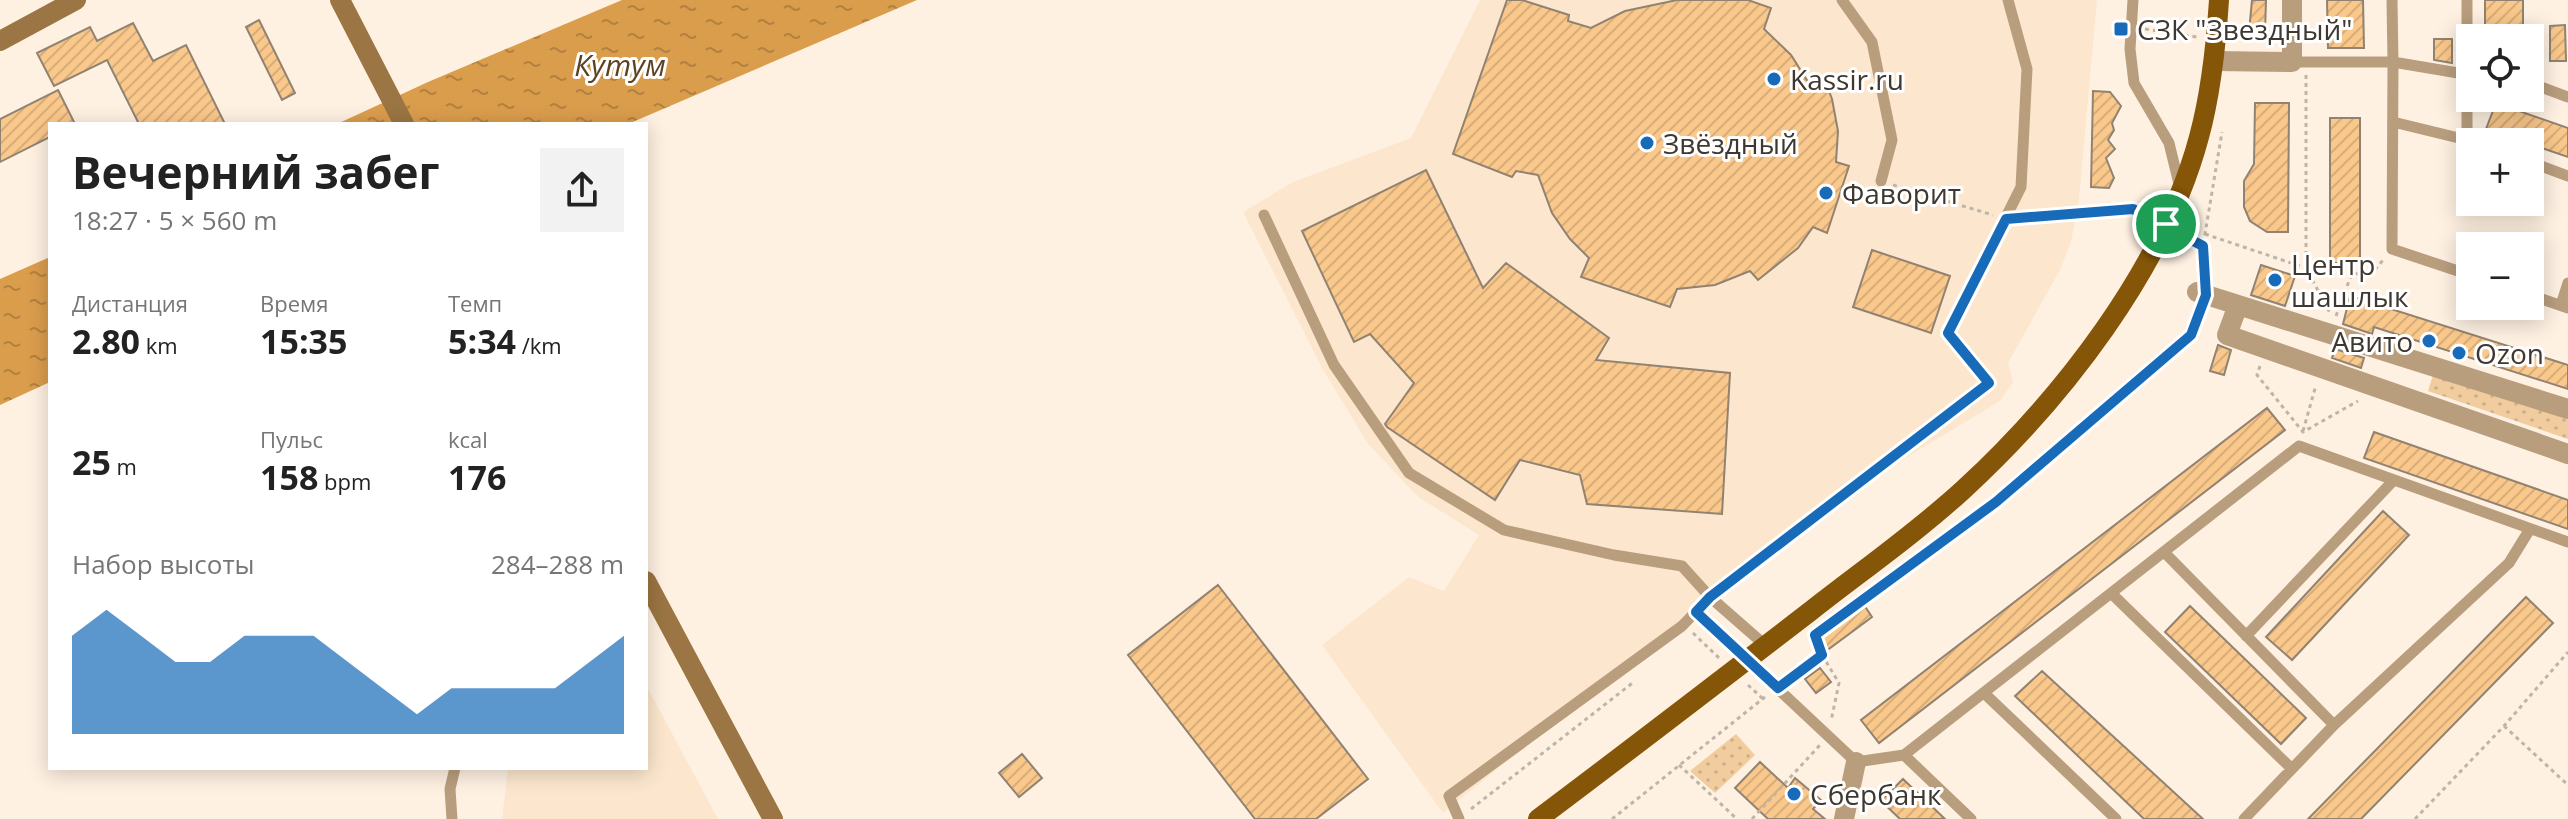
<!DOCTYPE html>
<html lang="ru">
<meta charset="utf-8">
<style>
:root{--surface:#fff;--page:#f2f2f2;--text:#222;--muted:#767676;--accent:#176bb9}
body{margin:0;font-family:"Open Sans",sans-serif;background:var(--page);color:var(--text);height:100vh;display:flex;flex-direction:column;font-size:30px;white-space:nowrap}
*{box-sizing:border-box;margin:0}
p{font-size:26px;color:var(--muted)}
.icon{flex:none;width:44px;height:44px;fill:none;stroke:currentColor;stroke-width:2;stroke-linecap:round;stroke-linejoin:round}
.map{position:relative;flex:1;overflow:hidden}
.drawer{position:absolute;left:48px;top:122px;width:600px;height:648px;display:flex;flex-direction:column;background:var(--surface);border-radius:0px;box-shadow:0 4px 20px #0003}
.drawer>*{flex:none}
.fabs{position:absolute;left:2456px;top:24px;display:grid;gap:16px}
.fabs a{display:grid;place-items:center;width:88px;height:88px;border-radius:0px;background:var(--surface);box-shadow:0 4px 20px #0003;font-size:40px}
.pin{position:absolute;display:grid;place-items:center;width:68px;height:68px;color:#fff;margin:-34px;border:4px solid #fff;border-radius:50%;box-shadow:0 2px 8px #0007}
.round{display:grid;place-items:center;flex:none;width:84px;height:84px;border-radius:0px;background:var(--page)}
.head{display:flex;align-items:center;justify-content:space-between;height:136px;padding:0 24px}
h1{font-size:44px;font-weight:700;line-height:60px}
.figures{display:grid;grid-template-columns:repeat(3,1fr);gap:12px;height:136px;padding:8px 24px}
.figures div{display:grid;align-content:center}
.figures b{font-size:34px;font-weight:700}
.figures small{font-size:22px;font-weight:400}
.figures p{font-size:22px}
.chart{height:224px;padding:16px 24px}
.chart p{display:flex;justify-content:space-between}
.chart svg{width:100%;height:144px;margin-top:8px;fill:var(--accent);opacity:.7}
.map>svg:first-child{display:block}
</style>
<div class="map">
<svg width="2568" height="819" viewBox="0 0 2568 819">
<defs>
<pattern id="grass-dots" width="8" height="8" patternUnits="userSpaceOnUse" patternTransform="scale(2)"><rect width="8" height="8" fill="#f1cc9e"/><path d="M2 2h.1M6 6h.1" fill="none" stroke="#d0b088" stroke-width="1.8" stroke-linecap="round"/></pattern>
<pattern id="water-ripples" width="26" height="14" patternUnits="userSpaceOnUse" patternTransform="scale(2)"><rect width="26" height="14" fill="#da9d4c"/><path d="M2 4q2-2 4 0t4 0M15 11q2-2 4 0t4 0" fill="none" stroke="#b28140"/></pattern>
<pattern id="building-hatch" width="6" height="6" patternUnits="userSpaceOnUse" patternTransform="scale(2)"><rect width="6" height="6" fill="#fbc88b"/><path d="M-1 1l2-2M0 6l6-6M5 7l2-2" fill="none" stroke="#d8ad78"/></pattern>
</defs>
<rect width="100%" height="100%" fill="#fef1e2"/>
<path fill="#fce7ce" d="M1480,0h617l-18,199 -8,43 -11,28 -52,93 5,19 -13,19 -131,79 -168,124 -258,209 -121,-168 87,-68 35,14 35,-56 -61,-38 -50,-53 -46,-76 -79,-156 50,-30 118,-44z
M646,685l72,134h-216l6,-51h138z"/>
<path fill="url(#grass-dots)" d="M2434,372l134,46v21l-140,-48z
M1736,734l19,21 -40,38 -25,-22z"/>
<path fill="url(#water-ripples)" d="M622,0h295l-289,124h-291l91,-42z
M50,257v125l-50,23v-126z"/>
<path fill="url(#building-hatch)" stroke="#918271" stroke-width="2" d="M1507,0h15l47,15 -1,6 23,7 34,-17 52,-11h71l23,8 -7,21 27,26 19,30 14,-7 8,21 6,32 -2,31 13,4 -22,67 -14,-6 -15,21 -40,32 -8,-9 -35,14 -38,4 -7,18 -89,-30 8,-19 -19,-19 -18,-26 -14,-38 -22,-4 -4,6 -59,-23z
M2252,0h14l-1,33 -16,-1z
M2327,0h36l1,48h-36z
M2485,0h38v38h-38z
M259,20l36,73 -13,7 -36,-73z
M133,23l20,38 33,-16 39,79h-86l-32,-64 -53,26 -17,-33 53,-26 7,14z
M2565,25l1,36h-16v-35z
M2434,39h18v24l-18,-3z
M58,90l17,34h-25v13l-50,25v-43z
M2093,91l17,1 11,14 -9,17 2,7 -6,10 7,9 -9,9 8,20 -5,10 -18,-1z
M2255,103h34l-1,129h-21l-17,-11 -6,-14v-26l10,-17z
M2496,103l72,25v29l-38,-13v-2l-44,-13z
M2330,118h30v145h-30z
M1426,170l57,118 23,-25 103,75 -13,22 134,13 -8,141 -135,-10 -7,-29 -60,-15 -25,40 -108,-73 -2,-3 29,-41 -44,-49 -16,8 -52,-111z
M1872,250l78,26 -19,57 -78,-26z
M2261,265l34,11 -10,30 -34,-11z
M2350,296l218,69v24l-194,-62 -2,7 -29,-10z
M2218,345l13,5 -7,25 -14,-4z
M2335,349l29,9 -3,10 -29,-10z
M2267,408l18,22 -406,313 -18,-23z
M2374,432l194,68v29l-204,-71z
M2383,511l26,24 -117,125 -26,-23z
M1218,585l150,194 -52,40h-61l-127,-164z
M2526,597l27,26 -192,196h-53z
M1864,605l8,12 -46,34 -8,-10z
M2190,606l116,112 -25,26 -116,-112z
M1820,668l11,14 -15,11 -11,-14z
M2042,671l161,148h-59l-129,-123z
M1022,754l20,24 -23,19 -20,-24z
M1760,762l28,26 7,-10 26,22 -8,9 12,10h-57l-33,-31z
M1903,779l42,40h-45l-19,-18z"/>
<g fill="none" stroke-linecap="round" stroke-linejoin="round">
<path stroke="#bfb4a7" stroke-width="3" stroke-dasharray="4 4" stroke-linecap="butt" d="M2145,29l52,8
M2306,75v193
M1893,185l100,30
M2020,218l113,-9 17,8
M2182,234l21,12
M2205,234l101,34 25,47
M2205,275l-2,-29 19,-114
M2336,316l16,-43 18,3 13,-16
M2260,366l-3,9 46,57 55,-31
M2303,431l13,-46
M1693,633l26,25
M1822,655l17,28 -8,38
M1788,681l34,-26 -7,-20 181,-133 195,-167 8,-22
M1748,685l15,14
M2504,726l64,59
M1679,765l58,54
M1471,809l164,-128
M1612,819l153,-122
M1752,819l68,-74
M2415,819l89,-93 64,-74"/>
<path stroke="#b99e7e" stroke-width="11" d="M1842,0l30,42 20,98 -11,41
M2133,0l-3,49 4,34 35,60 11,45
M2392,0l1,62 77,13
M2467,0v140l7,2
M2292,62h101l-1,187 78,26
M2530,83l38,14
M2393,122l74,18
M2530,162l38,14
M1264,215l70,150 75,108 95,57 110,25 68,11 28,31 56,49
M2530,295l38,13
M2561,305l7,-22
M2164,552l170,173
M2111,593l181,176
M1696,612l160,150 48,-7 395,-309 269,96
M2246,636l146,-154
M1984,693l132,126
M1904,755l67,64
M452,819l-2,-30 5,-21
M1459,819l-10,-23 233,-170 28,-29 279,-214 -41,-50 73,-146 6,-118 -19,-69
M2244,819l90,-94 175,-162 21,-34"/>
<path stroke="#b99e7e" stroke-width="20" d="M2214,61l78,1v-62
M2197,292l371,117
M2238,305l-11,30 341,119
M1844,819l12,-57"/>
<path stroke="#9b7543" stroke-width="20" d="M340,0l64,124
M0,41l76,-41
M646,581l127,238"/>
<path stroke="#855608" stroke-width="20" d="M1538,819c92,-69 183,-139 274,-209 51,-40 104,-77 151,-120 99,-91 201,-222 236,-353 12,-44 17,-91 20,-137"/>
</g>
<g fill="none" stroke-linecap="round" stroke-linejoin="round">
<defs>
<path id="route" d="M2133,209l70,37 3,49 -15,40 -195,167 -181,133 7,20 -44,33 -82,-76 14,-15 279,-214 -41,-50 58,-114z"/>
</defs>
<use href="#route" stroke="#fff" stroke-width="16"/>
<use href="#route" stroke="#176bb9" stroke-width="10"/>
</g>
<g fill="#176bb9" stroke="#fff" stroke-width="3">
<rect x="2113" y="21" width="16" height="16" rx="4"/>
<circle cx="1774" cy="79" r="8"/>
<circle cx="1647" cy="143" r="8"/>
<circle cx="1826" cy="193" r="8"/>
<circle cx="2275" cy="280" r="8"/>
<circle cx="2429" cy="341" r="8"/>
<circle cx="2459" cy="353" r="8"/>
<circle cx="1794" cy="794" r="8"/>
</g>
<g text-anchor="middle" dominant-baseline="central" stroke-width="6" stroke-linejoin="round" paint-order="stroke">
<g font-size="28" fill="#3e3830" stroke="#fff" text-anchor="start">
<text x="2137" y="29">СЗК "Звездный"</text>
<text x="1790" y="79">Kassir.ru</text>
<text x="1663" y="143">Звёздный</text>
<text x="1842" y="193">Фаворит</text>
<text x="2291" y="264">Центр<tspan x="2291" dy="32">шашлык</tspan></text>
<text x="2413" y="341" text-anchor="end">Авито</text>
<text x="2475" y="353">Ozon</text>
<text x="1810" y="794">Сбербанк</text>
</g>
<g font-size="30" font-style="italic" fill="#5c4221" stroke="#fff">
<text x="620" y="64">Кутум</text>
</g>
</g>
</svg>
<div class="fabs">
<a><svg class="icon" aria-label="locate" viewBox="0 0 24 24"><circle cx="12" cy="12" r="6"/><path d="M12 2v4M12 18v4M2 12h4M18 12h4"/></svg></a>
<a>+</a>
<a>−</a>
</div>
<div class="pin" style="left:2166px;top:224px;background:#1e9e55"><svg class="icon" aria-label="arrive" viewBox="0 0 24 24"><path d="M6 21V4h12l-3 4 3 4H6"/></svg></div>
<section class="drawer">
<div class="head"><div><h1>Вечерний забег</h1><p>18:27 · 5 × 560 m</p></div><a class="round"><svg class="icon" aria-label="share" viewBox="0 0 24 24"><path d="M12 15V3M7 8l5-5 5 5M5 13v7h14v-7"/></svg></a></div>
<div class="figures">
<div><p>Дистанция</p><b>2.80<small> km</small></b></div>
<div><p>Время</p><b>15:35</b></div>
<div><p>Темп</p><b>5:34<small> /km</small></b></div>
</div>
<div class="figures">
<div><b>25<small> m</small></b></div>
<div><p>Пульс</p><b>158<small> bpm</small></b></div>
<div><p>kcal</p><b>176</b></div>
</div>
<div class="chart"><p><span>Набор высоты</span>284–288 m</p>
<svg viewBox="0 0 160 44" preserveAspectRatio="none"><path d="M0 44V14L10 6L20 14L30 22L40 22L50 14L60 14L70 14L80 22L90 30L100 38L110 30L120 30L130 30L140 30L150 22L160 14V44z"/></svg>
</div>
</section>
</div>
